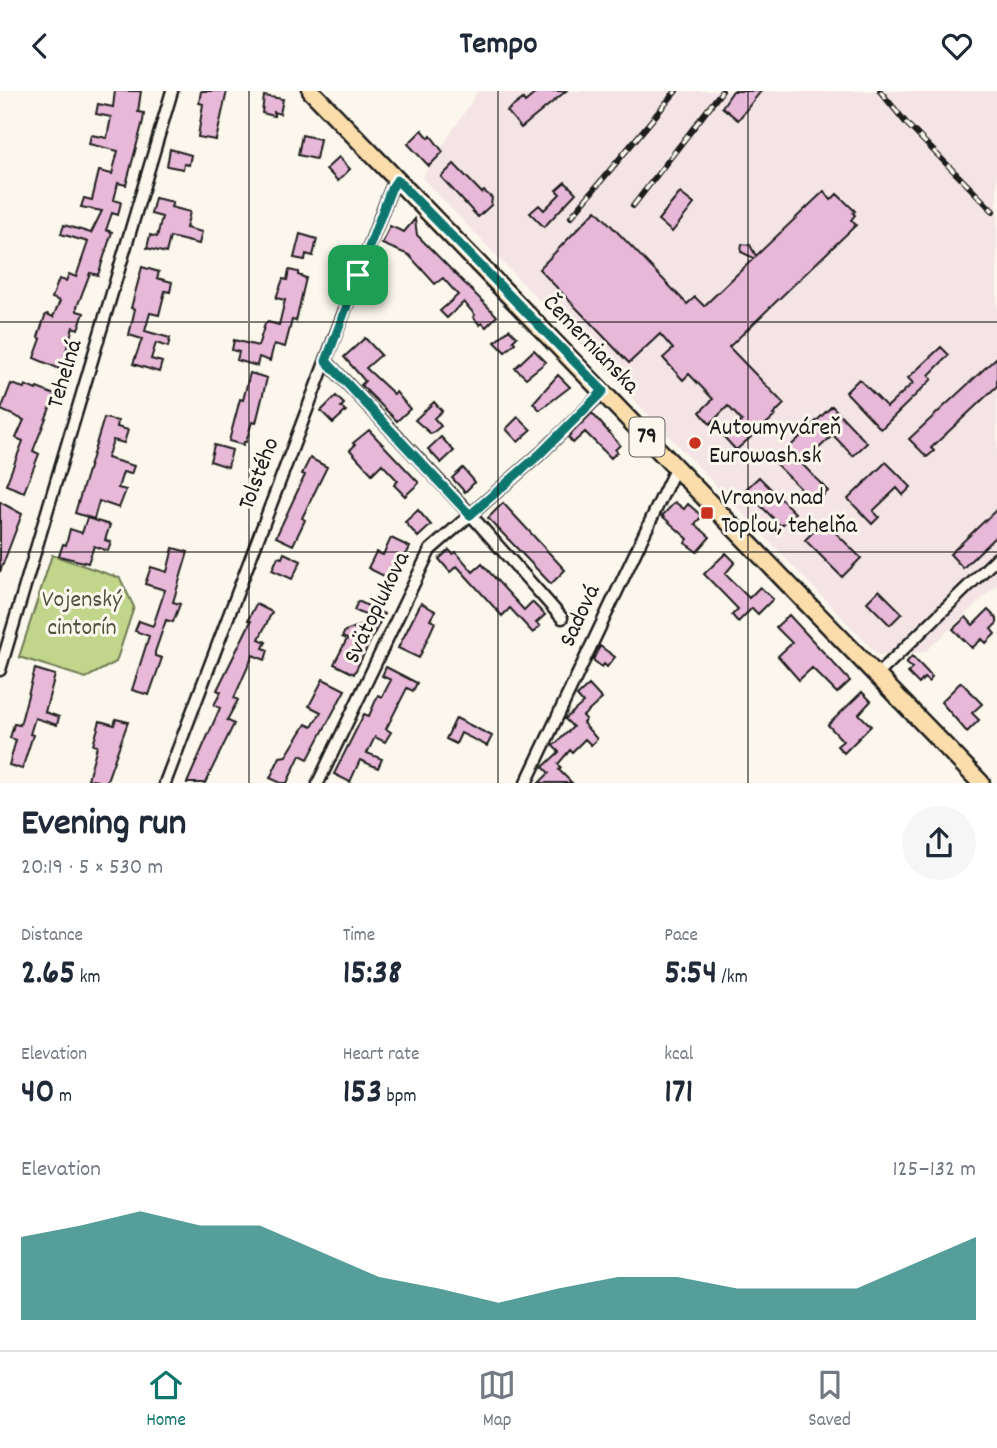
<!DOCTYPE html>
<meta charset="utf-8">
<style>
:root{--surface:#fff;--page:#f6f6f7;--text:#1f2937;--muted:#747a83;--line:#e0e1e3;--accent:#0f766e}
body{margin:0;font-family:Dekko,sans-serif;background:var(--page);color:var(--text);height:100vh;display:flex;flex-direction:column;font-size:26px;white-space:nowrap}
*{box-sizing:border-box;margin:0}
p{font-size:23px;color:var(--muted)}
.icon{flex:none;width:38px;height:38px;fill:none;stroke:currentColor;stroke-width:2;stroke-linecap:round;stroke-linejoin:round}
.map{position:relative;height:692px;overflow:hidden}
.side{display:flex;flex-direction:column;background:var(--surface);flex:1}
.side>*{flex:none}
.pin{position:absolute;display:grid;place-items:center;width:60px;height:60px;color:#fff;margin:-30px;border-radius:14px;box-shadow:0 4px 10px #0006}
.round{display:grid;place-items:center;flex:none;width:74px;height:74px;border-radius:37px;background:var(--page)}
.head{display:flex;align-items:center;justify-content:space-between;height:119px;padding:0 21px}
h1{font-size:38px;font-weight:800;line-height:52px}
.stats{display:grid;grid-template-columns:repeat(3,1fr);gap:10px;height:119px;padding:7px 21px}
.stats div{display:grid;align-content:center}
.stats b{font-size:35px;font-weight:800}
.stats small{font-size:19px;font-weight:400}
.stats p{font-size:19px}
.chart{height:196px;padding:14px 21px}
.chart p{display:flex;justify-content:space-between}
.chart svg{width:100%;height:126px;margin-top:7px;fill:var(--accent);opacity:.7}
header{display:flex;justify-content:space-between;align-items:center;height:91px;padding:0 21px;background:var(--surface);font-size:32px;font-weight:800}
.tabs{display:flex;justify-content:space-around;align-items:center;height:98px;border-top:2px solid var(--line);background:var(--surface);font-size:19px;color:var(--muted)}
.tabs a{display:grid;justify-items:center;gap:4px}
.tabs .active{color:var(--accent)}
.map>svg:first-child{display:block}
</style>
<header><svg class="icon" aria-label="back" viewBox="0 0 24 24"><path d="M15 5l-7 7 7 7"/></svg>Tempo<svg class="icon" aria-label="heart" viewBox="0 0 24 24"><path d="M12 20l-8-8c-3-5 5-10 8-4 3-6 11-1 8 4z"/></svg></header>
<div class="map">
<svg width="997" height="692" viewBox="0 0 997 692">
<rect width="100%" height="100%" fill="#fbf7ec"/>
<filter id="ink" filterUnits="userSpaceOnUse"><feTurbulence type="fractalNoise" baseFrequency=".0143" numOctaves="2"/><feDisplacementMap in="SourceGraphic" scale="14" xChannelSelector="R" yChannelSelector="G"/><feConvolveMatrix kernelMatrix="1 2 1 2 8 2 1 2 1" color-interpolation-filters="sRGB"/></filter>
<g filter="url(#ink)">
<path fill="#f5e4e6" d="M478,0h519v494l-72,67 -47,3 -456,-477z"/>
<path fill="#c1d68b" stroke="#6e7954" stroke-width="2" d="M52,464l68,23 14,29 -18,55 -30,16 -67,-21z"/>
<path fill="#e8b8d9" stroke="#1c1c1c" stroke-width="2" d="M115,0h26l-3,21 6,1 -1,8 -17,64 -8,-2 -4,17 7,2 -3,13 -6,-2 -6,17 6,2 -14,43 -8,-2 -13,34v4l7,2 -6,16 -5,-2 -8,28 3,1 -6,14 -28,-12 7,-19 -3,-2 7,-21 2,-2 6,3 7,-16 -8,-3 7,-19 7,2 3,-7 7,3 12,-35 -27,-8 3,-9 27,8 11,-22 -21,-4 3,-9 8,2 7,-29 13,3 6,-23 -29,-7 2,-9 16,3 4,-21 -15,-3 2,-10 15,3z
M201,0h26l-11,49 -18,-3 5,-33 -4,-1z
M538,0h28l-45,37 -14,-17 16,-12 2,3z
M733,0h28l-23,29 -16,-13z
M264,5l19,3 -3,15 -6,-2v4l-12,-3z
M422,39l7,8 2,-2 12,16 -14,14 -21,-22z
M302,44l18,4 -4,20 -18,-4z
M170,58l21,6 -2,10 -5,-1 -1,5 -16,-3z
M339,66l11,12 -12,12 -12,-12z
M454,73l28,29 2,-2 8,7 -1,7 -13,12 -37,-40z
M565,91l11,11 -32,34 -14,-14 9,-8 5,5 16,-16 -4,-4z
M824,100l7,9 6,-6 18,17 -2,2 2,2 -4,5 5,5 -127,122 55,57 -11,11 2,1 -39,34 -12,-13 18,-16 -14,-15 -18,18 -10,-12 13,-13 -24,-25 -6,6 -20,-22 10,-9 -13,-15 -31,29 -90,-94 57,-59 91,94 8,-7 9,9 50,-48 -13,-6 1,-8 8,1 6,11z
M680,102l14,11 -22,28 -14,-12z
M155,107l18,4 -2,5 19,5 -4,16 16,4 -3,12 -29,-7 -4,16 -19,-5 3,-13 7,2 5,-20 -11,-3z
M415,128l2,16 80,81 -11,11 -4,-4 -2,2 -7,-8 2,-2 -11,-13 -17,16 -7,-7 18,-16 -15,-17 -8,6 -26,-29 -27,-11 8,-18 14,6z
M300,143l17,5 -4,17 -7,-2 -1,6 -11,-2z
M142,176l17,5 -2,6 15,4 -2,10 -5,-1 -6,24 -9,-2 -5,18 25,7 -2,9 -12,-4 -5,16 11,3 -3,10 -26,-8 9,-25 -13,-4 6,-26 -4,-1z
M289,179l9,2v3l8,3 -10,43 -4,-1 -7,27 -11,-3 -4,17 -11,-4 -2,9 -20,-6 2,-8 -7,-2 2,-10 24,6 7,-22 3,-2 11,3 6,-25 -9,-2 7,-19 4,1z
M509,238l8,8 -4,4 2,2 -10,9 -10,-10z
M365,247l16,17 -15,13 28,26 2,-2 14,17 -13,12 -36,-36 4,-4 -21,-24z
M941,256l8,8 -20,20 3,4 -51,50 -35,-37 13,-13 28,28 26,-24 -5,-5z
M534,259l12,12 -20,16 -11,-10z
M997,266v29l-66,62 3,3 -7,6 -18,-18z
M250,282l17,5 -11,45 -4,-1 -6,20h-2l-1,3 -14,-4 11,-42 3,1z
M558,284l12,12 -30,23 -7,-7z
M11,293l13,4 1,-3 11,5 1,-2 18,7 -22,56 6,3 -15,38 -18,-7 17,-44 -7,-3 8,-18 -23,-10z
M336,305l8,8 -3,3 5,4 -13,12 -12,-12z
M434,311l8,9 -8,7 7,8 -10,8 -16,-14z
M832,315l35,37 -14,13 -20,-21 -31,29 26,27 -13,12 -41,-41z
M592,322l28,32 -5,5 2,2 -6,6 -26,-26 -12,11 -5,-6z
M518,326l13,13 -13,12 -12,-13z
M104,327l14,3 -1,6 11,3 -4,13 -11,-3 -6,18 27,8 -3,8 -8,-2 -5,16 8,2 -7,18 -20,-7 -5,18 -19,-6z
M369,339l50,53 -14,13 -11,-11 4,-4 -16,-17 -10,10 -22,-24 5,-5 -2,-2z
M441,346l13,14 -13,12 -13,-14z
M214,354l18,5 -4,17 -18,-6z
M310,367l17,9 -25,51 3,2 -12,25 -17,-8 29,-62 -3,-1z
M886,371l25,25 -8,8 -6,-7 -24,23 6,6 -7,7 -24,-25z
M463,377l12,14 -10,10 -13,-14z
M759,386l36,36 -14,13 -36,-36z
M0,411l22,12 -22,58z
M675,411l9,7 4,-5 14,12 -7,8 15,13 -13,15 -12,-9 3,-4 -26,-23z
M503,412l62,67 -14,14 -63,-66z
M997,418v26l-34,33 -13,-14z
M418,419l13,15 -13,12 -13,-15z
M87,427l23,7 -5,15 6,2 -3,9 -14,-5 -6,17 -29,-7 4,-12 3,1 4,-16 12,4z
M824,430l37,37 -19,19 -37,-37z
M391,447l19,9 -7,14 -5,-2 -10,19 -20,-10 8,-16 7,3z
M173,457l15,4 -15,50 7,2 -7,18 -7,-2 -11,32v4l7,2 -13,37 -17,-5 17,-54 -14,-5 4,-10 14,5 12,-36 -20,-6 6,-17 16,5z
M449,459l4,4 3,-2 17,20 9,-8 42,46 8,-8 13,13 -9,8 4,3 -7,7 -23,-25 -8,8 -45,-50 -7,6 -11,-13z
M284,462l17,8 -9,18 -20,-9 6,-13 4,1z
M726,462l9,9 -10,12 24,24 11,-11 13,12 -15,15 -6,-6 -14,14 -6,-7 6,-6 -34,-35z
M879,499l23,23 -12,12 -23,-23z
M358,510l26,13 -30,60 -20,-10 13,-25 -5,-2 3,-6 31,-11 -22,-10z
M421,512l14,8 -5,9 5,2 -16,36 -21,-10z
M256,513l16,8 -13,27 7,3 -3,6 5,2 -3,10 -12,-5 -19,43 4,2 -11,20 7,4 -29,59h-18l33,-75 -6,-3 7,-13 -4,-2 34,-69 -3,-1z
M988,519l9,9v4l-6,6 4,5 -9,9 -4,-4 -10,9 -19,-19 13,-12 7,8z
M789,524l61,66 -13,12 -25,-25 -13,12 -21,-24 14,-13 -16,-16z
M600,555l15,11 -8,10 -3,-3 -2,3 -9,-7z
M912,565l20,21 -3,5 -5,-4 -5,6 -11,-11 4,-5 -6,-5z
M386,576l31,16 -4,8 -6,-3 -21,41 5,3 -6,10 -10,-5 -8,16 15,6 -4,9 -18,-8 -10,22 -16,-8 30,-60 5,2 9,-21 4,2 9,-17 -9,-4z
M35,578l20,6 -10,37 14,5 -2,8 -22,-7 -5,16 3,1 -11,34 -13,-4 7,-25 -6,-2 4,-14 6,1z
M323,588l22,11 -37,69 -8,-4 -13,28h-6l-11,-5 10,-21 6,-1 20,-32 6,3 9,-15 -12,-6z
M961,591l21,22 -10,9 7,7 -12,12 -26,-30z
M589,594l13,14 -19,17 3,3 -3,4 14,16 -6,6 -6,-6 -13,13 -2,-2 -12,14 3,4 -2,2 13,13h-33l10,-10 -6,-6 16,-15 -6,-6 20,-19 -8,-8 18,-16 -6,-7z
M862,601l9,9 -12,13 12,12 -27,27 -7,-7 6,-5 -15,-16z
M456,627l36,18 -5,10 -26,-13 -5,11 -10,-5z
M116,628l12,3 -22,61 -18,-4 9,-33 -4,-1 7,-24 14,4z"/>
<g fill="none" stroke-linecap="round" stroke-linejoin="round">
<defs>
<path id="street" d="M326,270l144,153 92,104
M0,579l172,-579
M877,584l120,-117
M165,692l226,-594 5,-9
M318,692l112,-233 110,-96 63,-62
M526,692l150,-316"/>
<path id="primary" d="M311,0l670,692"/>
</defs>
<use href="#street" stroke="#1c1c1c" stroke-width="15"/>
<use href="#primary" stroke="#1c1c1c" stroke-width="21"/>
<use href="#street" stroke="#fbf7ec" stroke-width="10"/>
<use href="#primary" stroke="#faddab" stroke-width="16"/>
<defs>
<path id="rail" d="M880,0l27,33 86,87
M633,115l89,-115
M571,126l105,-126"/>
</defs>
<use href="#rail" stroke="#1c1c1c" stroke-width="6"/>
<use href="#rail" stroke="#fbf7ec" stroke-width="3.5" stroke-dasharray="10" stroke-linecap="butt"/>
</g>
</g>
<g fill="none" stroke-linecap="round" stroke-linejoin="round" filter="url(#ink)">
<defs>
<path id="route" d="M397,89l206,211 -63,63 -70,61 -144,-154 65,-172z"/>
</defs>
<use href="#route" stroke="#fff" stroke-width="14"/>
<use href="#route" stroke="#0f766e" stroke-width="9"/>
</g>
<path fill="none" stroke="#1c1c1c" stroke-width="2" stroke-opacity="0.55" d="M249,0v692M498,0v692M748,0v692M0,231h997M0,461h997"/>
<g fill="#c8321e" stroke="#fbf7ec" stroke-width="2.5">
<circle cx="695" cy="352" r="7"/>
<rect x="700" y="415" width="14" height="14" rx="3.5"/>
</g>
<g text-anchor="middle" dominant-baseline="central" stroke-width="6" stroke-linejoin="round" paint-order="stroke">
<rect fill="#fbf7ec" stroke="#5f5e5a" stroke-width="2" x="629.5" y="326.5" width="35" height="39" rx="5"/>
<g font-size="23" font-weight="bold" fill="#1c1c1c">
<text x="647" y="346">79</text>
</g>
<g font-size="24" fill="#1c1c1c" stroke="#fbf7ec">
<text transform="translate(590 254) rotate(46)">Čemernianska</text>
<text transform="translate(66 283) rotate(-73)">Tehelná</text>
<text transform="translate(260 383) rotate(-69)">Tolstého</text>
<text transform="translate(378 517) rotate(-64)">Svätoplukova</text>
<text transform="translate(581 525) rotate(-65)">Sadová</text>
</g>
<g font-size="24" fill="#1c1c1c" stroke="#fbf7ec" text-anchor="start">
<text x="709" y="338">Autoumyváreň<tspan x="709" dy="28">Eurowash.sk</tspan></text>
<text x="721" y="408">Vranov nad<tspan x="721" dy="28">Topľou, tehelňa</tspan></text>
</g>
<g font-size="24" fill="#4e543d" stroke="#fbf7ec">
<text x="82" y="510">Vojenský<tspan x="82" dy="28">cintorín</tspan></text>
</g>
</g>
</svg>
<div class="pin" style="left:358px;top:184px;background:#1e9e55"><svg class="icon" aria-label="arrive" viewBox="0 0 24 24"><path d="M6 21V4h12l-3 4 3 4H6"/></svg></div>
</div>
<section class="side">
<div class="head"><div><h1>Evening run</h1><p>20:19 · 5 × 530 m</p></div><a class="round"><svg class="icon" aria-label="share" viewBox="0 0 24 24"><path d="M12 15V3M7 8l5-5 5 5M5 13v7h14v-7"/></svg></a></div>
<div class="stats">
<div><p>Distance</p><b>2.65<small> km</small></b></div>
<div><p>Time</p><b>15:38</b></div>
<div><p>Pace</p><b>5:54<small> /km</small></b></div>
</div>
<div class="stats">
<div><p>Elevation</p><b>40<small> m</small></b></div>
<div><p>Heart rate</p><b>153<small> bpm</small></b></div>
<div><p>kcal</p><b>171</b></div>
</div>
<div class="chart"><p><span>Elevation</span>125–132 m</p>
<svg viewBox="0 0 160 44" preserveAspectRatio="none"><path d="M0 44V15L10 11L20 6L30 11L40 11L50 20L60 29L70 33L80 38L90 33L100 29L110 29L120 33L130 33L140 33L150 24L160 15V44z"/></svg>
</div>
</section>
<nav class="tabs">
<a class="active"><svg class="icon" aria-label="home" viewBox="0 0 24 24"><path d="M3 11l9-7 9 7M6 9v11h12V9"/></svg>Home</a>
<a><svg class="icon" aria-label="map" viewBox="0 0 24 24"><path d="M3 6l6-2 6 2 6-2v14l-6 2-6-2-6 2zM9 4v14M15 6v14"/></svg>Map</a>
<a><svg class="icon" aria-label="saved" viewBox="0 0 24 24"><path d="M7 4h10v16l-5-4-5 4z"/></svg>Saved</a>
</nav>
